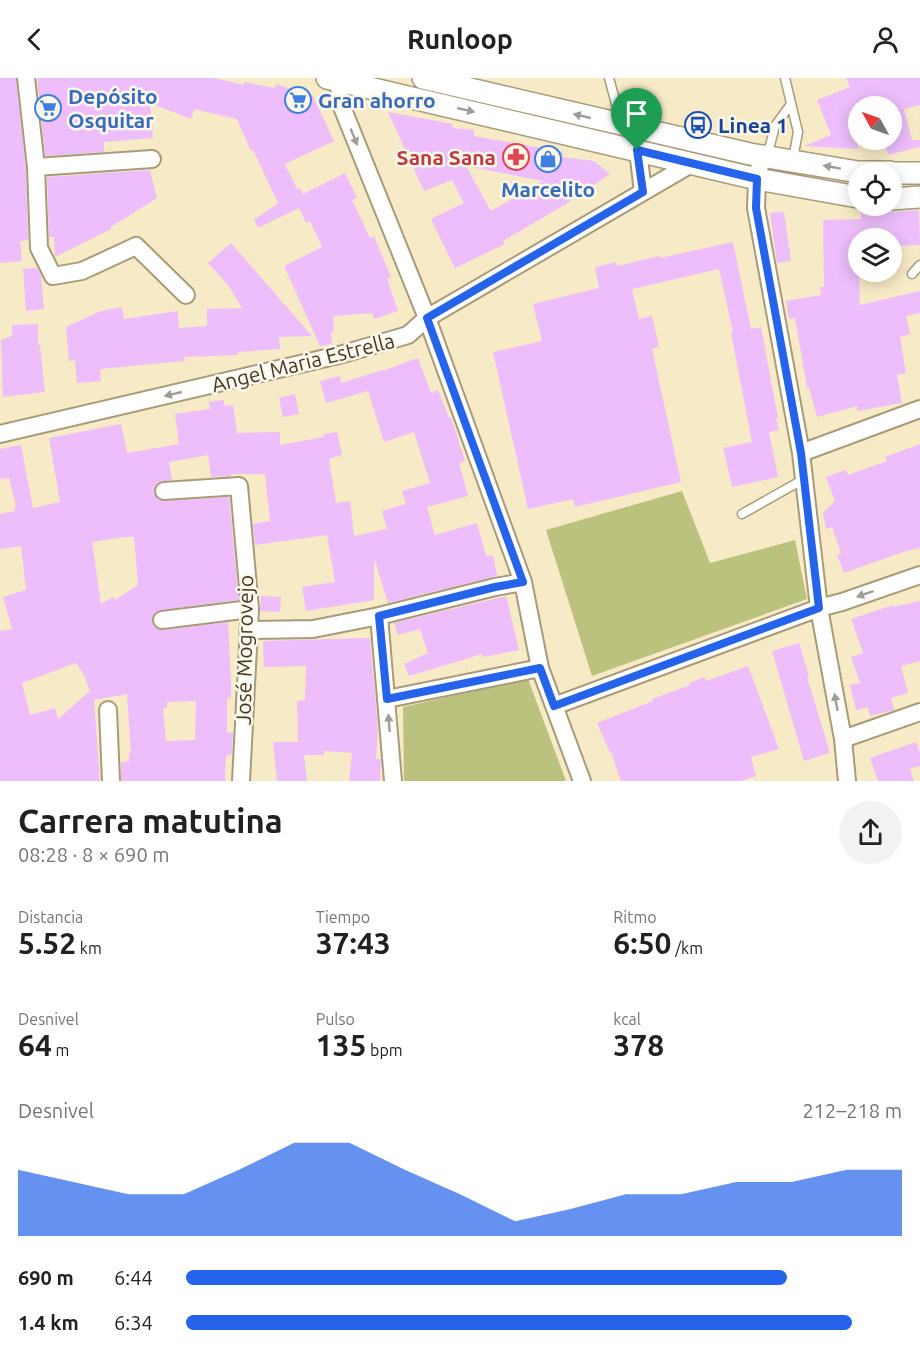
<!DOCTYPE html>
<html lang="es">
<meta charset="utf-8">
<style>
:root{--surface:#fff;--page:#f2f2f2;--text:#202124;--muted:#757577;--accent:#2563eb}
body{margin:0;font-family:Ubuntu,sans-serif;background:var(--page);color:var(--text);height:100vh;display:flex;flex-direction:column;font-size:22px;white-space:nowrap}
*{box-sizing:border-box;margin:0}
p{font-size:20px;color:var(--muted)}
.icon{flex:none;width:33px;height:33px;fill:none;stroke:currentColor;stroke-width:2;stroke-linecap:round;stroke-linejoin:round}
.map{position:relative;height:703px;overflow:hidden}
.drawer{display:flex;flex-direction:column;background:var(--surface);flex:1}
.drawer>*{flex:none}
.needle{width:39px;rotate:310deg}
.controls{position:absolute;left:848px;top:18px;display:grid;gap:12px}
.controls a{display:grid;place-items:center;width:54px;height:54px;border-radius:50%;background:var(--surface);box-shadow:0 3px 15px #0003;font-size:30px}
.pin{position:absolute;display:grid;place-items:center;width:51px;height:51px;color:#fff;margin:-62px -26px;border-radius:50% 50% 50% 0;rotate:-45deg;box-shadow:0 0 6px #0007}
.pin .icon{rotate:45deg}
.round{display:grid;place-items:center;flex:none;width:63px;height:63px;border-radius:32px;background:var(--page)}
.head{display:flex;align-items:center;justify-content:space-between;height:102px;padding:0 18px}
h1{font-size:33px;font-weight:700;line-height:45px}
.metrics{display:grid;grid-template-columns:repeat(3,1fr);gap:9px;height:102px;padding:6px 18px}
.metrics div{display:grid;align-content:center}
.metrics b{font-size:30px;font-weight:700}
.metrics small{font-size:16px;font-weight:400}
.metrics p{font-size:16px}
.chart{height:168px;padding:12px 18px}
.chart p{display:flex;justify-content:space-between}
.chart svg{width:100%;height:108px;margin-top:6px;fill:var(--accent);opacity:.7}
ul{padding:0 18px;list-style:none;font-size:20px}
li{display:grid;grid-template-columns:96px 72px 1fr;align-items:center;height:45px}
li i{height:15px;border-radius:8px;background:var(--accent)}
header{display:flex;justify-content:space-between;align-items:center;height:78px;padding:0 18px;background:var(--surface);font-size:27px;font-weight:700}
.map>svg:first-child{display:block}
</style>
<header><svg class="icon" aria-label="back" viewBox="0 0 24 24"><path d="M15 5l-7 7 7 7"/></svg>Runloop<svg class="icon" aria-label="person" viewBox="0 0 24 24"><circle cx="12" cy="8" r="4"/><path d="M4 21q1-7 8-7t8 7"/></svg></header>
<div class="map">
<svg width="920" height="703" viewBox="0 0 920 703">
<rect width="100%" height="100%" fill="#f7eac6"/>
<path fill="#bac27e" d="M682,413l28,72 85,-23 12,59 -215,77 -46,-146z
M528,601l38,102h-162l-1,-74z"/>
<path fill="#edbefb" fill-rule="evenodd" d="M0,0h16l10,90 2,72 -8,1 2,20 -22,2z
M37,0h177l30,7v-3l31,6 1,-4 37,12 21,45 -49,23 12,25 3,-1 3,6 42,-21 12,25 -5,2 18,38 4,-2 17,41 -4,2 11,32 -24,8 -2,-6 -39,3 1,15 -3,1 1,12 -12,2 -36,-80 38,-19 -12,-26 -4,2 -7,-15 -41,20 -4,-8 24,-17 -25,-53 -2,1 -14,-32 -43,-10 -3,10 -41,-16 3,35 -49,4v10l-59,4z
M846,0h74v27l-16,4 8,31h8v7l-32,8 -4,-15h7v-34h-33v43l-54,-3 27,-11 -14,-35 33,-13z
M388,34l65,12v4l21,2v6l89,16 -1,5 32,4 16,13 -44,30 -63,37 2,3 -50,24 -24,-49 33,-16 -12,-23 -28,11zM466,88l77,15 -52,30z
M150,92l7,28 -46,29v2l-56,28 -1,-20h-5l-2,-60z
M885,132l7,2 27,-2 1,35 -29,1v-8h-33l2,67 60,-14v22l-14,3 4,18 -10,3 6,36 -9,2 5,28 -45,8v-5l-40,11 -8,-29h-2l-12,-70 -6,1 -3,-18 35,-6 -1,-8h4l-1,-67 38,-1v-8z
M784,134l7,49 -14,2 -7,-50z
M733,164l18,87 10,-2 17,91 -2,1 3,11 -10,2 9,45 -46,10 -9,-39 29,-6 -21,-109 2,-1 -14,-63 -87,20 7,30 13,-3 7,31 -7,2 29,133 -106,25 -2,-8 -45,10 -35,-157 49,-11 -9,-37 66,-16 -4,-21 21,-5 1,4 42,-10 1,2z
M231,165l81,93 -33,1 1,12 -42,3v3l-54,2 1,4 -85,8 1,12 -24,2 -2,-23 -6,1 -3,-34 35,-16 21,-4 2,12 54,-8 1,17 28,-2v-17l35,-1 -14,-23 -20,-22z
M37,190l4,7 3,34 -18,2 -3,-42z
M38,246v21h2l5,47 -42,5 -2,-57 11,-4v-11z
M418,280l13,35 7,-3 11,28 2,-1 14,44 -6,2 9,33 -41,11 8,28 42,-12 9,33 7,-1 4,21 -109,27 -14,-45v42l-68,11 -4,-24 33,-5 -8,-47 -72,10 -2,-21 17,-3 -5,-47h-34v2l-20,1 -3,-22 -39,7 3,18 -13,2 -4,4 -1,6 5,8 6,1 64,-4 10,103 -78,10 -6,2 -3,9 2,6 9,3 65,-8 3,62v14h-4v35l6,-1 -1,22 -6,2 -1,25h-104v-19l8,-1v-8h2l-4,-59 -33,6 6,81h-100v-150l12,-2 -9,-32 23,-7 -5,-44 -21,3v-35l15,-3 -1,-4h2l-7,-29 -9,1v-30l21,-4 12,63 27,-6 -11,-64 72,-14 6,29 52,-9 -4,-30 35,-5 -1,-7 15,-2v6l9,-1 4,28 43,-1v13l44,-8 -1,-3 14,-2 5,23 -13,4 7,44 14,-2 4,35 33,-7 -5,-18 24,-7 -4,-13 28,-8 -16,-51 -30,10 -16,-51 -42,12 -6,-22 20,-5 1,7 42,-13v1zM125,459h9l4,48 -23,15 -2,-3 -12,7 -9,-62zM76,585l8,12 6,16 -32,28 -3,-11 -25,7 -8,-32zM196,623l-1,39 -29,1 -3,-32 4,-1v-6z
M295,316l4,20 -16,3 -4,-19z
M920,366v104l-17,4 -59,21 -7,-18 4,-2 -9,-26 -6,2 -3,-16 12,-12 -9,-24 20,-7 2,5 39,-14 -2,-4z
M261,518l20,1 -1,15 -20,-1z
M506,518l13,54 -36,7 -1,-3 -73,22 -5,-12 24,-11 -8,-24 -22,6 -4,-12z
M920,523v60l-19,5 7,27 -17,5 3,12 -24,6 -2,-9 -12,3 -6,-25 10,-2 -9,-26 12,-4 -12,-34 42,-14v2z
M370,560l8,91 -2,30h5l-1,22h-31l3,-28 -28,-2v4h-20l3,26h-30l-4,-39h25l-1,-41 8,-1 1,-34 -42,1 -1,-26z
M799,565l10,33 -2,1 23,76 -26,8 -32,-110z
M748,588l31,83 -28,8 5,19 -15,5h-120l-10,-29 -1,1 -13,-30 56,-22 -1,-2 38,-14 -1,-2 16,-6 1,4z
M916,664l4,11v13l-10,3 4,12h-36l-8,-23z"/>
<g fill="none" stroke-linecap="round" stroke-linejoin="round">
<defs>
<path id="service" d="M609,0l12,44
M785,0l13,54 -5,27
M767,79l8,-31 16,-22
M912,196l8,-9
M742,436l62,-35"/>
<path id="minor" d="M26,0l10,89 3,81 14,28 29,-5 54,-25 50,49
M339,0l1,24 87,216 96,264 17,86 42,113
M637,64l6,50
M762,78l-5,23 -1,29 45,245 18,155 24,131 4,42
M36,89l116,-8
M0,356l343,-80 65,-19 19,-17 264,-154
M801,375l119,-44
M164,413l75,-5 11,123 -9,172
M379,538l14,165
M162,542l88,-11
M248,552l65,-1 66,-13 116,-29 28,-5
M387,621l153,-31
M554,628l265,-98 23,-6 78,-27
M108,632l3,71
M843,661l77,-27"/>
<path id="tertiary" d="M327,0l430,101 101,18
M423,0l327,76 108,18h32
M891,95h29
M891,121l29,-2"/>
</defs>
<use href="#service" stroke="#a89b79" stroke-width="11"/>
<use href="#minor" stroke="#a89b79" stroke-width="20"/>
<use href="#tertiary" stroke="#a89b79" stroke-width="24"/>
<use href="#service" stroke="#fff" stroke-width="8"/>
<use href="#minor" stroke="#fff" stroke-width="16"/>
<use href="#tertiary" stroke="#fff" stroke-width="21"/>
</g>
<defs><path id="oneway-solid" d="M-6-.8H1V-3.2L6.5 0L1 3.2V.8H-6Z" transform="scale(1.5)"/></defs>
<g fill="#9f9c95">
<use href="#oneway-solid" transform="translate(466 32) rotate(13)"/>
<use href="#oneway-solid" transform="translate(582 38) rotate(-167)"/>
<use href="#oneway-solid" transform="translate(354 59) rotate(68)"/>
<use href="#oneway-solid" transform="translate(832 89) rotate(-170)"/>
<use href="#oneway-solid" transform="translate(173 316) rotate(167)"/>
<use href="#oneway-solid" transform="translate(865 516) rotate(161)"/>
<use href="#oneway-solid" transform="translate(836 624) rotate(-100)"/>
<use href="#oneway-solid" transform="translate(389 645) rotate(-94)"/>
</g>
<g fill="none" stroke-linecap="round" stroke-linejoin="round">
<defs>
<path id="route" d="M637,72l120,29 -1,29 45,245 18,155 -265,98 -14,-38 -153,31 -8,-83 116,-29 28,-5 -96,-264 216,-126z"/>
</defs>
<use href="#route" stroke="#fff" stroke-width="12"/>
<use href="#route" stroke="#2563eb" stroke-width="8"/>
</g>
<defs>
<symbol id="supermarket-ring" viewBox="-11 -11 22 22"><circle r="9.5" fill="#fdf7e9" stroke="#3f7fe0" stroke-width="1.5"/><path d="M-6-5.5h2.5l.6 2H6L4.5 2H-2.5L-4.4-4H-6ZM-1.5 3.2a1.3 1.3 0 1 0 .1 0ZM3 3.2a1.3 1.3 0 1 0 .1 0Z" fill="#3f7fe0"/></symbol>
<symbol id="bus-ring" viewBox="-11 -11 22 22"><circle r="9.5" fill="#fdf7e9" stroke="#1a4fb4" stroke-width="1.5"/><path d="M-5-6H5V4H4V6H2V4H-2V6H-4V4H-5ZM-3.5-4V0h7V-4ZM-3.5 1.2v1.5H-2V1.2ZM2 1.2v1.5H3.5V1.2Z" fill="#1a4fb4"/></symbol>
<symbol id="pharmacy-ring" viewBox="-11 -11 22 22"><circle r="9.5" fill="#fdf7e9" stroke="#e0444e" stroke-width="1.5"/><path d="M-2-6h4v4h4v4h-4v4h-4v-4h-4v-4h4Z" fill="#e0444e"/></symbol>
<symbol id="shop-ring" viewBox="-11 -11 22 22"><circle r="9.5" fill="#fdf7e9" stroke="#3f7fe0" stroke-width="1.5"/><path d="M-5-2.5h2.3a2.7 3.5 0 0 1 5.4 0H5L5.5 6h-11ZM-1.5-2.5h3a1.5 2.3 0 0 0-3 0Z" fill="#3f7fe0"/></symbol>
</defs>
<g fill-rule="evenodd">
<use href="#supermarket-ring" x="283" y="7" width="30" height="30"/>
<use href="#supermarket-ring" x="33" y="15" width="30" height="30"/>
<use href="#bus-ring" x="683" y="32" width="30" height="30"/>
<use href="#pharmacy-ring" x="501" y="64" width="30" height="30"/>
<use href="#shop-ring" x="533" y="66" width="30" height="30"/>
</g>
<g text-anchor="middle" dominant-baseline="central" stroke-width="5" stroke-linejoin="round" paint-order="stroke">
<g font-size="21" font-weight="bold" fill="#366cbe" stroke="#fdf7e9" text-anchor="start">
<text x="68" y="18">Depósito<tspan x="68" dy="24">Osquitar</tspan></text>
<text x="318" y="22">Gran ahorro</text>
<text x="548" y="111" text-anchor="middle">Marcelito</text>
</g>
<g font-size="21" font-weight="bold" fill="#164399" stroke="#fdf7e9" text-anchor="start">
<text x="718" y="47">Linea 1</text>
</g>
<g font-size="21" font-weight="bold" fill="#be3a42" stroke="#fdf7e9" text-anchor="end">
<text x="496" y="79">Sana Sana</text>
</g>
<g font-size="21" fill="#3f392b" stroke="#fdf7e9">
<text transform="translate(303 284) rotate(-14)">Angel Maria Estrella</text>
<text transform="translate(244 572) rotate(-89)">José Mogrovejo</text>
</g>
</g>
</svg>
<div class="controls">
<a><svg class="needle" viewBox="-14 -14 28 28"><path d="M0-13l5 13h-10z" fill="#e53935"/><path d="M0 13l5-13h-10z" fill="#757577"/></svg></a>
<a><svg class="icon" aria-label="locate" viewBox="0 0 24 24"><circle cx="12" cy="12" r="6"/><path d="M12 2v4M12 18v4M2 12h4M18 12h4"/></svg></a>
<a><svg class="icon" aria-label="layers" viewBox="0 0 24 24"><path d="M12 4l9 5-9 5-9-5zM3 14l9 5 9-5"/></svg></a>
</div>
<div class="pin" style="left:637px;top:72px;background:#1e9e55"><svg class="icon" aria-label="arrive" viewBox="0 0 24 24"><path d="M6 21V4h12l-3 4 3 4H6"/></svg></div>
</div>
<section class="drawer">
<div class="head"><div><h1>Carrera matutina</h1><p>08:28 · 8 × 690 m</p></div><a class="round"><svg class="icon" aria-label="share" viewBox="0 0 24 24"><path d="M12 15V3M7 8l5-5 5 5M5 13v7h14v-7"/></svg></a></div>
<div class="metrics">
<div><p>Distancia</p><b>5.52<small> km</small></b></div>
<div><p>Tiempo</p><b>37:43</b></div>
<div><p>Ritmo</p><b>6:50<small> /km</small></b></div>
</div>
<div class="metrics">
<div><p>Desnivel</p><b>64<small> m</small></b></div>
<div><p>Pulso</p><b>135<small> bpm</small></b></div>
<div><p>kcal</p><b>378</b></div>
</div>
<div class="chart"><p><span>Desnivel</span>212–218 m</p>
<svg viewBox="0 0 160 44" preserveAspectRatio="none"><path d="M0 44V17L10 22L20 27L30 27L40 17L50 6L60 6L70 17L80 27L90 38L100 33L110 27L120 27L130 22L140 22L150 17L160 17V44z"/></svg>
</div>
<ul>
<li><b>690 m</b>6:44<i style="width:84%"></i></li>
<li><b>1.4 km</b>6:34<i style="width:93%"></i></li>
</ul>
</section>
